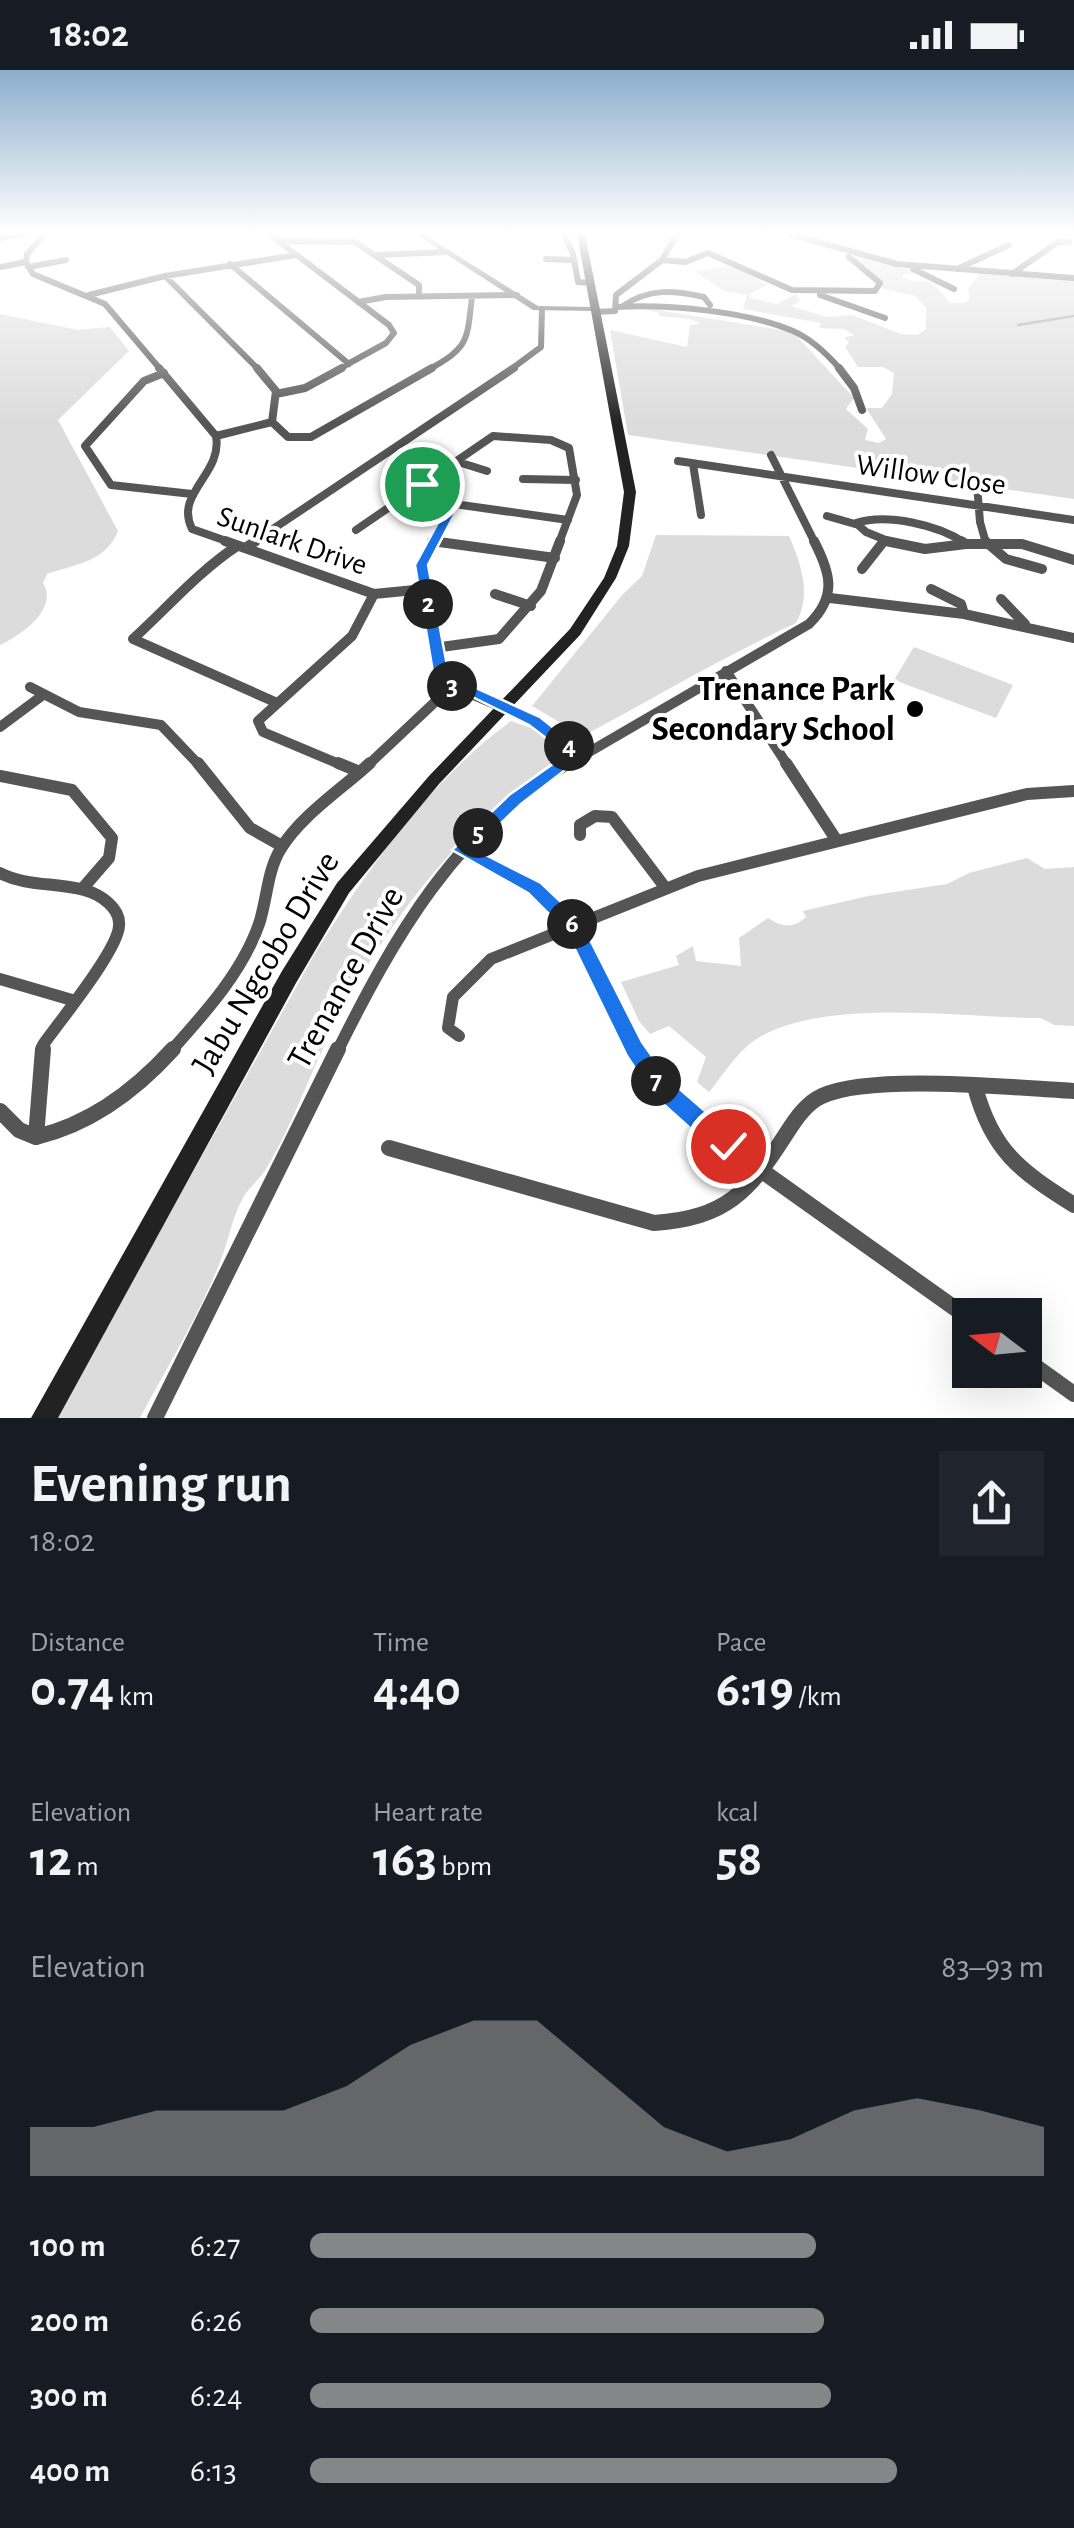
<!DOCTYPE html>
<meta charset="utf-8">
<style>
:root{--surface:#171b24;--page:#20242c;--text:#f1f3f6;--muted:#9ea1a6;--accent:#858687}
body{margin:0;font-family:"Alegreya Sans",sans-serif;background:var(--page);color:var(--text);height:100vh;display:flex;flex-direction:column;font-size:38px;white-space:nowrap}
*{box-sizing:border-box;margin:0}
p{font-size:32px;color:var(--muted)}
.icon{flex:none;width:55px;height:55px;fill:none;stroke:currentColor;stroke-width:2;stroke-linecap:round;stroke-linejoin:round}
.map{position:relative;height:1348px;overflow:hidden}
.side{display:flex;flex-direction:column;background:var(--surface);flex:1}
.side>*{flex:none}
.needle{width:65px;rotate:286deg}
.buttons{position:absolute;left:952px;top:1228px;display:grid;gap:20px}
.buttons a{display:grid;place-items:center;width:90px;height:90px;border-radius:0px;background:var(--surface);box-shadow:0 10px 40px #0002;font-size:50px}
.pin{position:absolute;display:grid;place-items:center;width:85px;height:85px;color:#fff;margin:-42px;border:5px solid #fff;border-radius:50%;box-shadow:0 2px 10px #0007}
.km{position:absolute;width:50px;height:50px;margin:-25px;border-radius:50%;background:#222;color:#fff;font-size:28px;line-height:50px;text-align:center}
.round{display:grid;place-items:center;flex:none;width:105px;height:105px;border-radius:0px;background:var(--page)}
.head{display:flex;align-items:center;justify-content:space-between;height:170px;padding:0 30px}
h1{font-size:55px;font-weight:700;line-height:75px}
.figures{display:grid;grid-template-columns:repeat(3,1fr);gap:15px;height:170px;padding:10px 30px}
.figures div{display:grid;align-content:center}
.figures b{font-size:50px;font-weight:700}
.figures small{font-size:28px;font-weight:400}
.figures p{font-size:28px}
.chart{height:280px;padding:20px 30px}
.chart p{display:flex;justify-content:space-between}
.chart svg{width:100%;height:180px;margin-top:10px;fill:var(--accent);opacity:.7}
ul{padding:0 30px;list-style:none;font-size:32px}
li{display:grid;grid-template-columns:160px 120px 1fr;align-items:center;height:75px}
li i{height:25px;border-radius:12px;background:var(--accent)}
.status{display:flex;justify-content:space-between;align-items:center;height:70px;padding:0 50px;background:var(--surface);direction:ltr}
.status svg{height:28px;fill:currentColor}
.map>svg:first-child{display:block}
</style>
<div class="status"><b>18:02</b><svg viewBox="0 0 49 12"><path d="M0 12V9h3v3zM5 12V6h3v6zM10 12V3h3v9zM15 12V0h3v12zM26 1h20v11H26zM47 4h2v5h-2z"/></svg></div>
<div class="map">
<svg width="1074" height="1348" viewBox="0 0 1074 1348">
<rect width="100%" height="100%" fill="#fff"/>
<path fill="#dcdcdc" d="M847,184l71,18 -14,2 -2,4c34,10 22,-8 48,25h14l6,-4 -2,-10 12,-16 94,7v219l-446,-64 -18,-105 77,17 3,-22 11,-1 -10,-5 -32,-3v-3l-26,-7 160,26 61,66 -8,11 22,20 -3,11 14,3 7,-4 -20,-31h16l10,-14 2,-21 -11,-6h-25l-13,-20 4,-5 -5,-4 10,-3 -10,-6 -25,-1 2,-5 -78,-14 4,-14 -23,-4 -30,-20 40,-5 33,19 -17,9v4l27,6 19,-10 4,7 -9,5 36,11 25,-2 49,19 16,1 9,-6v-22l-11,-11 -34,-8v-8z
M0,244l78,16 32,-3 19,24 -71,69 60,111c-11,30 -44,34 -71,43l-4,9c16,26 -22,52 -43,62z
M656,465l133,1c12,28 23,58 7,87 -73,34 -142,75 -213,113l-51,-30 91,-112 19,-18z
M914,577l99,38 -17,33 -102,-38z
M511,651l20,7 29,21 -3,10c-102,72 -174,167 -229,279 -20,41 -38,92 -62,131 -6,10 -17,18 -23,29 -12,21 -14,43 -23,64 -21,54 -53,105 -80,156h-84l258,-463c53,-85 115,-174 197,-234z
M1027,788l18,11 29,-2v159l-20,-1 -13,-7c-80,0 -218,-22 -286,22 -18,12 -32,35 -46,52l-12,-10 9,-25 -37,-31 -19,8 -11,-13 -18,-39 58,-17 -3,-9 17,-10 3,15 45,5 -2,-28 29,-20c13,9 25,11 38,-1l-3,-6 65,-15 79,-12 22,-11z"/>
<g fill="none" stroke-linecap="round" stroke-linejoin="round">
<path stroke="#a3a3a3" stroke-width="2.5" d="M1018,255l56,-9"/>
<path stroke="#555" stroke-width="6" d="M45,164l-18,20 -1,8 7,12 72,30 56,66
M269,164l120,91 5,8 -8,10 -49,27
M564,164l9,20 5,28 13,1
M789,164l108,30 177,14
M0,168l23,-4
M278,171l77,1 64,43v12
M375,185l72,-3
M546,189l27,1
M662,190l23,2 23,-9 84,37 83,1 5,-8 -31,-26
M230,194l119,100
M0,197l26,-5
M28,197l38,-7
M913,199l41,20
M957,199l52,-24
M1012,204l46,-32h11
M165,206l94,94
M89,225l76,-19 131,-21
M820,225l65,23
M358,232l28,-5 131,-2
M623,236c26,-18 51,-16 81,-9l6,8
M616,237c51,-3 130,4 177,24 19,8 35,24 48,39
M595,242l20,-1 1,-16 46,-35 15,-26
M428,300c41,-23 39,-28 44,-74
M510,300l31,-23 1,-38"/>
<path stroke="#555" stroke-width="8" d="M159,298l57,68c7,38 -42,57 -24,93l40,14
M257,298l19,23 -4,31
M839,298l15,20 8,22
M164,303l-20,8 -59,65 26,39 81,9
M276,324l29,-6 37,-20
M272,352l16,15h23l121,-69
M216,366l56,-14
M771,385l44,88
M455,391l32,10
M678,391l396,59
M693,394l8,51
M523,409l53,1
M422,414l35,14 -24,45
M977,415l3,37 6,21
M454,434l114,16
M827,446l28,8
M356,460l137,-94 58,4 18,8 8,47 -18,48
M432,471l16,2
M252,473l262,-175
M882,473l3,-3
M893,473l-27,-11 -10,-9c31,-10 82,2 109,20
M972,473h43"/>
<path stroke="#555" stroke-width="10" d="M225,471l149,53 51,-5
M432,471l123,17
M435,471l-13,24 20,113 10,8 83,35 43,33
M886,471l39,8 41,-5
M961,471l5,3
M985,471l21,18 36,10
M966,474h56l52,16
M237,476c-39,26 -69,61 -104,93l142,63
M245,478l11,-7
M862,499l22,-28
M931,519l30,15 3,10
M495,524l36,12
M830,528l134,16 110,24
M1001,529l24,25
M434,578l65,-9 42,-48 19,-50
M726,601l62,95
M30,617l49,25 82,13 39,41
M0,657l43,-32
M344,696l-81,-34 -5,-11 94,-85 22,-42
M367,696l85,-80
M565,696l244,-142c29,-28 21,-52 5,-83"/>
<path stroke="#555" stroke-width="12" d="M198,693l52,65 32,18
M338,693l22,9
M786,693l51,78
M0,706l72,14 40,48 -3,20 -26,30
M580,765v-10l15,-9 17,1 52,69
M461,780l73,38 39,37 64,127
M0,803c28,14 54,9 84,17 16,4 37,18 35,36 -1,24 -60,96 -76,119v7
M0,909l72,21
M459,966l-11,-8 5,-31 38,-38 207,-83 329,-82 47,-3
M170,982c34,-38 72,-79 89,-128 8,-24 8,-52 21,-74 20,-34 62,-61 90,-87
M337,982c56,-113 119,-225 232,-289"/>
<path stroke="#555" stroke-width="16" d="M635,979l25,37 67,60 243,173
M975,1017c17,64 45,84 99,118
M0,1041l19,19 17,7
M36,1067l7,-88
M36,1067c55,-13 99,-46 137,-88
M389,1078l265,75c72,-5 95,-31 132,-89 9,-14 20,-31 36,-38 49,-23 194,-8 252,-5
M1025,1289l49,35
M155,1348l183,-369"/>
<path fill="#555" fill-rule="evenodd" d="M415,164h8l115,72 56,1 4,2 -4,2 -61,-1z"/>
<path fill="#222" fill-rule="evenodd" d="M577,164h8l51,258 -7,54 -13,32 -36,57 -141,149 -90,109 -53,90 -238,435h-27l251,-447 55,-88 92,-107 141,-147 34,-51 13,-32 7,-54z"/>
</g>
<linearGradient id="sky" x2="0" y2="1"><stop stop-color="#8cadcc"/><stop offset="0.46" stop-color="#fff"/><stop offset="1" stop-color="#fff" stop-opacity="0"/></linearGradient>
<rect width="1074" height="353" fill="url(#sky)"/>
<path fill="#1a73e8" stroke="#fff" stroke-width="2.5" d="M417,411l40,9 6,8 -35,67 21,111 91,41 46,37 -65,50 -47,45 67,34 39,37 62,122 26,37 68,59 3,8 -3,8 -8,3 -9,-3 -67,-60 -25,-38 -61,-125 -38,-38 -76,-43 57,-55 58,-41 -38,-29 -95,-47 -19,-113 36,-66 -34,-13z"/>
<circle fill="#000" stroke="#fff" stroke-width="4" cx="915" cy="639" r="10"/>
<g text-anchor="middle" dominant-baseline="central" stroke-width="8" stroke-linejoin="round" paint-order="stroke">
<g font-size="30" fill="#000" stroke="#fff">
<text transform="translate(931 405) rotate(8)">Willow Close</text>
<text transform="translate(292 471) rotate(19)">Sunlark Drive</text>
</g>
<g font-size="35" font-weight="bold" fill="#000" stroke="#fff" text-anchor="end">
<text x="895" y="619">Trenance Park<tspan x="895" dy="40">Secondary School</tspan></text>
</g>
<g font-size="35" fill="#000" stroke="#fff">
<text transform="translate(266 893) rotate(-59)">Jabu Ngcobo Drive</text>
<text transform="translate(346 908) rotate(-61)">Trenance Drive</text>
</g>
</g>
</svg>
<div class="buttons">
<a><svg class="needle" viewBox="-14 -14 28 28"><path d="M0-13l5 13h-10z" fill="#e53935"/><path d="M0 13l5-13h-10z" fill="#9ea1a6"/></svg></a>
</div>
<div class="pin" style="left:422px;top:414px;background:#1e9e55"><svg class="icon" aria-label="arrive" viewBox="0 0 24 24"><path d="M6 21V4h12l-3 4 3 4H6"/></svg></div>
<div class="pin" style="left:728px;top:1076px;background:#d93025"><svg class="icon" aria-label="check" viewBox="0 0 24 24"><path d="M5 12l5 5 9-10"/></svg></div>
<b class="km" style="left:428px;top:534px">2</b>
<b class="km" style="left:452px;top:616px">3</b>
<b class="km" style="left:569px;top:676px">4</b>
<b class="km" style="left:478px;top:763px">5</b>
<b class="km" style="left:572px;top:854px">6</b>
<b class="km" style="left:656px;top:1011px">7</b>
</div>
<section class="side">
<div class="head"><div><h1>Evening run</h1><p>18:02</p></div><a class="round"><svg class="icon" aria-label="share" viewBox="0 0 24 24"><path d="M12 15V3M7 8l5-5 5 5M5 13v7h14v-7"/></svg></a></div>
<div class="figures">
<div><p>Distance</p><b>0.74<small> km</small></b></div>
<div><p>Time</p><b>4:40</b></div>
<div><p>Pace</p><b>6:19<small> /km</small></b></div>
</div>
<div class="figures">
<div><p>Elevation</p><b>12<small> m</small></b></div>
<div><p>Heart rate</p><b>163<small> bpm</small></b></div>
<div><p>kcal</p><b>58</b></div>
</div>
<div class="chart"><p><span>Elevation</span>83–93 m</p>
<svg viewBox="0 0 160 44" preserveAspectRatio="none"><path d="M0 44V32L10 32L20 28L30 28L40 28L50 22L60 12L70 6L80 6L90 19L100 32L110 38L120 35L130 28L140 25L150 28L160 32V44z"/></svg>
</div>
<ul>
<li><b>100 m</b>6:27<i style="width:69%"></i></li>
<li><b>200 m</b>6:26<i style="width:70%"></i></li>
<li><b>300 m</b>6:24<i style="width:71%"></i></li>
<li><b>400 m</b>6:13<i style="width:80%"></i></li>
</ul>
</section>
